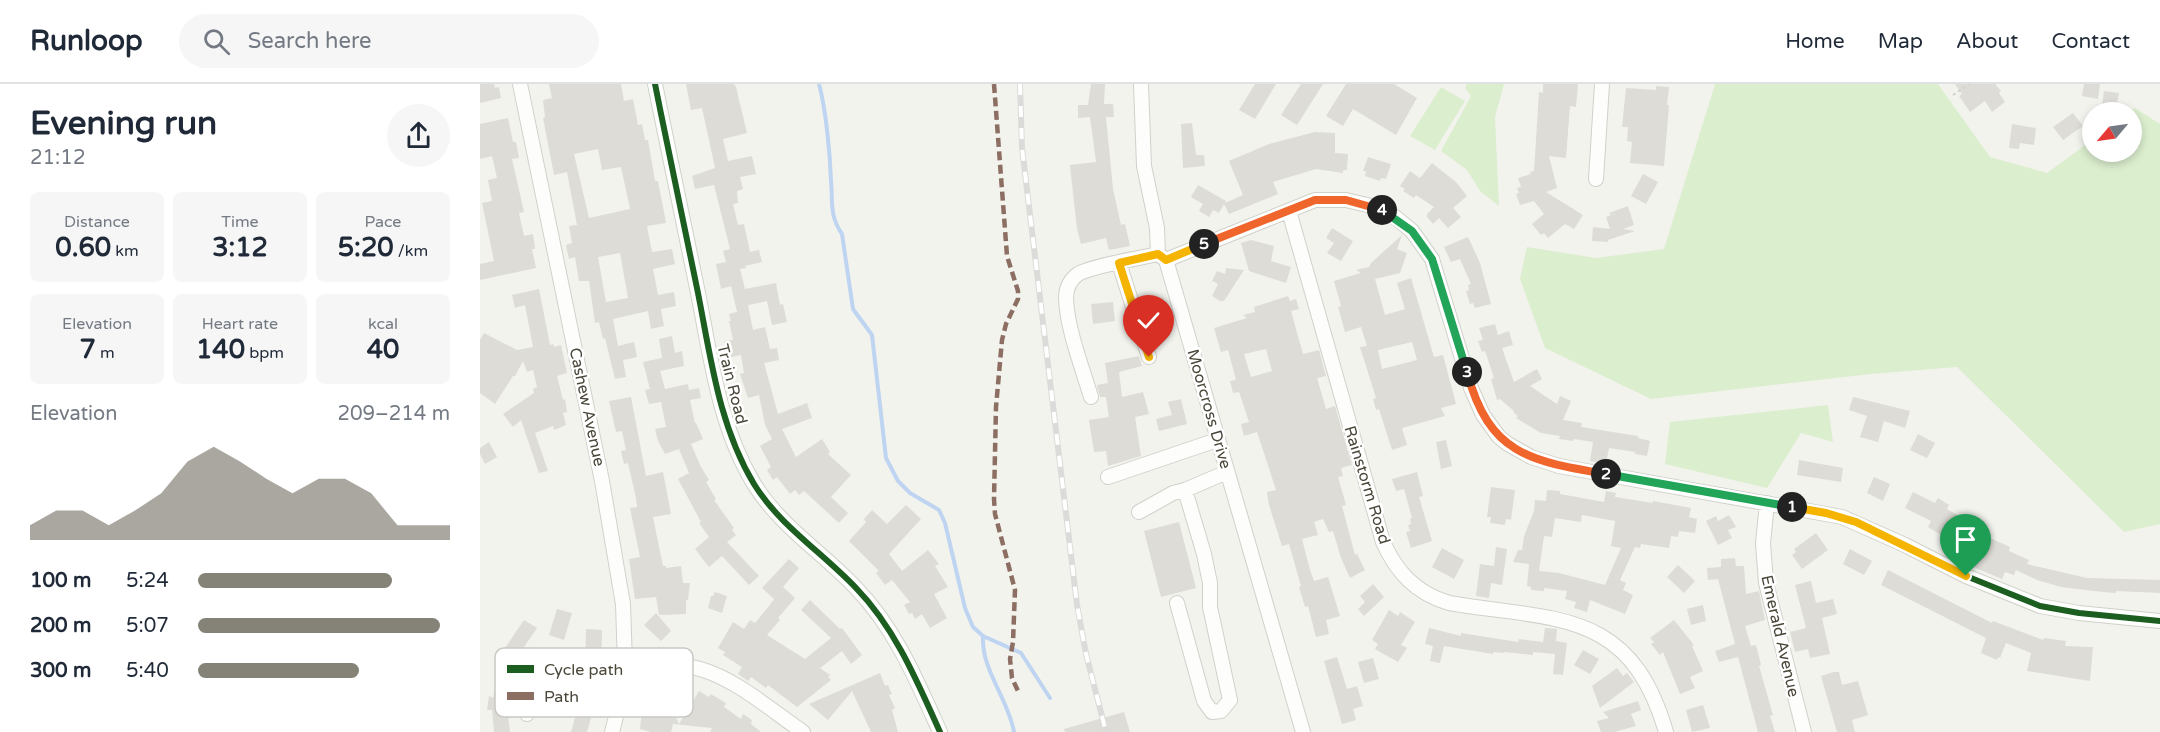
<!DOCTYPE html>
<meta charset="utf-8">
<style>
:root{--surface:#fff;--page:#f6f6f7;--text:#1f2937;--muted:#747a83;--line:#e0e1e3;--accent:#858378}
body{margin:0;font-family:"Varela Round",sans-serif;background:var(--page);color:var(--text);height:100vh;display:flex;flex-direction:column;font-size:22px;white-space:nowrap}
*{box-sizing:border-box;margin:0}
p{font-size:20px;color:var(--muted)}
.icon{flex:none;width:33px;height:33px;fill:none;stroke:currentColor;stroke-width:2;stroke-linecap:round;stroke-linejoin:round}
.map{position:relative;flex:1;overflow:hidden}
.panel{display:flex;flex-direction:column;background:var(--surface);width:480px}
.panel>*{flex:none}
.needle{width:39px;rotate:241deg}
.fabs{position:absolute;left:1602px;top:18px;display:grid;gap:12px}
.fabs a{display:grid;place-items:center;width:60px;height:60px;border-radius:50%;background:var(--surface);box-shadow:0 3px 9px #0003;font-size:30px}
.pin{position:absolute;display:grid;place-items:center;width:51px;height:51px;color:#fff;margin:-62px -26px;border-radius:50% 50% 50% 0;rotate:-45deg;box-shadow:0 0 6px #0007}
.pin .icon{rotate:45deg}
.km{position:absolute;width:30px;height:30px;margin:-15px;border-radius:50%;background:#222;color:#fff;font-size:16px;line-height:30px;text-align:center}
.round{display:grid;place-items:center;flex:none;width:63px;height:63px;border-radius:32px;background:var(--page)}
.overview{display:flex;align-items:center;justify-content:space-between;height:102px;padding:0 30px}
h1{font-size:33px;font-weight:700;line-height:45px}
.metrics{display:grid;grid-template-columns:repeat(3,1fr);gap:9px;height:102px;padding:6px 30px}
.metrics div{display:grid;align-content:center;border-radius:9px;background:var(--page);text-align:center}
.metrics b{font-size:26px;font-weight:700}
.metrics small{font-size:16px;font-weight:400}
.metrics p{font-size:16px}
.chart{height:168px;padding:12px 30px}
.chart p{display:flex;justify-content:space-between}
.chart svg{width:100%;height:108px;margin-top:6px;fill:var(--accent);opacity:.7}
ul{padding:0 30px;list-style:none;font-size:20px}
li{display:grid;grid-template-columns:96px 72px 1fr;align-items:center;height:45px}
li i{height:15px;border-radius:8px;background:var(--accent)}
header{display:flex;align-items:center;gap:36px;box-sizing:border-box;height:84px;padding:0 30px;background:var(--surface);border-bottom:2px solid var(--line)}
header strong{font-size:28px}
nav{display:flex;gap:33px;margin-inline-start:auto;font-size:21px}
.search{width:420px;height:54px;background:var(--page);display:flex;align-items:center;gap:15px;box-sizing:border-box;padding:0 21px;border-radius:33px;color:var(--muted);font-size:22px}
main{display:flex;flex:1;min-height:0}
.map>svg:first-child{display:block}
</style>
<header>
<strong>Runloop</strong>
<div class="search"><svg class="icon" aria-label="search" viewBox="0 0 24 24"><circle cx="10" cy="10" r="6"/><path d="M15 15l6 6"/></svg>Search here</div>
<nav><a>Home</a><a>Map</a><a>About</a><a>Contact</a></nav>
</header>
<main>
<section class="panel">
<div class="overview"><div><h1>Evening run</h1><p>21:12</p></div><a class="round"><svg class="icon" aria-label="share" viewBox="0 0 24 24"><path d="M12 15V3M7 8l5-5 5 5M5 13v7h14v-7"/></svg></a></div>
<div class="metrics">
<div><p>Distance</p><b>0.60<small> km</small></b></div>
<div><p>Time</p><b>3:12</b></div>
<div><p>Pace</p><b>5:20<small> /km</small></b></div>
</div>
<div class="metrics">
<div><p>Elevation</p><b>7<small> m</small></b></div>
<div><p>Heart rate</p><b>140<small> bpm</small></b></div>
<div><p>kcal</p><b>40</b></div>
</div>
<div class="chart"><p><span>Elevation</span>209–214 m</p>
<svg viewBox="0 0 160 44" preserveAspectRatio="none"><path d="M0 44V38L10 32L20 32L30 38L40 32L50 25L60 12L70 6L80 12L90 19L100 25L110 19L120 19L130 25L140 38L150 38L160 38V44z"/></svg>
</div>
<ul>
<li><b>100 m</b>5:24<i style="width:77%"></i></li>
<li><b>200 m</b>5:07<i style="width:96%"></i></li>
<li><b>300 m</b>5:40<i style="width:64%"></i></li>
</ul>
</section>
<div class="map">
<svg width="1680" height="648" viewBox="0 0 1680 648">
<rect width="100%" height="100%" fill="#f3f3ee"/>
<path fill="#dbeece" d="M987,0h37l-9,33 4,89 -19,-15 -13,-21 -26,-19 30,-55 -6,-8z
M1235,0h223l52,73 57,16 45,-33v12h40v-40h-3l6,-4 25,16v400l-36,8 -167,-165 -86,7 -220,25 -106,-51 -25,-69 7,-32 69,11 68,-9z
M961,3l24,14 -30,49 -25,-14z
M1348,321l5,37 -32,-9 -34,55 -102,-24 5,-42z"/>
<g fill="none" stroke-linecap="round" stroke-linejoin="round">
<path stroke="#bed4f1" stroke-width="4" d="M339,0c7,26 11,69 12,97 2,21 -2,34 11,53l11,75 19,26 14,123 12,23 12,12 29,17 6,13 20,85 8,19 10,9c-2,34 25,62 31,96
M503,552l38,17 29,45"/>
</g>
<path fill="#dddcd6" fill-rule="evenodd" d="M0,0h14l1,4 4,-1 2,11 -21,5z
M69,0h72l3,17 9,-2 5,26 4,-1 3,16h3l7,41h3l8,42 -19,3 5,26 20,-3 3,15 -22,5 5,26 16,-3 2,14 -15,3 3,17 -13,3 -3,-18 -35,8 5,27 16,-4 3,15 -14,3 3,17 -11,2 -10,-41 -2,1 -4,-17 -4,1 -6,-42h-10l-4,-24 -6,2 -3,-14 6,-2 -3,-17 8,-1 -10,-53 -13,3 -11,-57 2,-1 -2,-17 9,-2zM118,65l4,21 19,-3 9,42 -41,9 -15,-64zM140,169l8,45 -22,4 -8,-45z
M206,0h48l2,3 11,46 -24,6 5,22 24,-5 4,18 -16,3 3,12 -6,2 1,12 -5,1 5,21 6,-1 6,28 9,-2 3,12 -17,4 1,2 -6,1 5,20 31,-6 4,22 3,-1 4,18 -15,3 -5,-24 -19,4 5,25 12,-3 5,22 7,-1 2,12 -15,3 14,51 29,-11 5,15 -30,11 14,28 26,-18 8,13 -2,2 23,21 -20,22 17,16 -9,10 -35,-32 -5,4 -4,-5 -5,4 -13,-17 -4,3 -6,-10 4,-3 -11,-21 12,-7 -7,-14 -6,-30 -11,3 -8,-24 4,-1 -3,-18 -14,3 -3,-17 9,-1 -4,-19h2l-2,-7 8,-2 -6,-26 -10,3 -5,-25 10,-2 -3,-11 7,-2 -16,-64 -19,4 -3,-13 23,-8 -13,-60 -11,2z
M611,0h14l-1,20h9l1,13h-8l7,72 8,36 4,-1 5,22 -21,4 -3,-12 -25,6 -4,-15 -6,-54 -1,-10 26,-3 -6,-45 -12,1v-13h10z
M775,0h21l-21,35 -16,-9z
M821,0h22l-26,41 -16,-10z
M866,0h48l23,14 -21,37 -43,-26 -10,17 -17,-10z
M1063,0h35l-2,23 -6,-1 -4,52 -17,-2 8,32 -11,4 37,23 -9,14 -9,-5 -17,14 -4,-5 -3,2 -9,-11 12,-10 -10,-13 -14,4 -4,-11 3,-1 -2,-5 4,-1 -3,-9 13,-4 -1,-2 4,-1 5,-79 4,1z
M1475,0h40l6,7 -2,2 6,9 -13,10 -7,-11 -15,11 -11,-16 3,-2z
M1604,0h16l-2,15 -16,-3z
M1176,2l13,1 -2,18h2l-5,61 -34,-3 2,-21 -5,-1 1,-14h-6l4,-39 30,2z
M1624,7l15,2 -3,16 -14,-3z
M1593,29l10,13 -20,14 -10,-13z
M28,34l5,24h3l3,16 -7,1 12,53 -5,1 5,23 9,-2 2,15h-3l4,19 -56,12v-16l14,-3 -12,-58 10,-2 -4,-21 9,-2 -5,-22 -12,3v-35z
M712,39l4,32h8l1,11 -22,2 -2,-44z
M1532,40l24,4 -2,17 -14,-2 -1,6 -10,-1z
M835,48l20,1v20l13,1 -1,16h-4v3l-27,-4 -43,13 5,12 -49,20 -5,-10 -5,9 -6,-3 -4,7 -10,-6 4,-7 -12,-7 7,-12 28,16 -1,2 18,-8 -14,-34 40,-17z
M888,73l23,7 -5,15 -5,-1 -1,3 -15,-5 1,-5h-3z
M952,79l24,19 11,14 -14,12 8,9 -13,11 -9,-10 -6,6 -6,-7v-3l7,-7 -18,-12 -2,3 -11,-7 2,-2 -5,-3 10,-15 10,7z
M1163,90l15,8 -12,22 -15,-8z
M1148,122l6,19 -11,4 12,2 -27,9v2l-16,-1 1,-14 17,2 -4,-12 5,-2 -2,-2z
M852,144l21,13 -12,20 -14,-8 7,-10 -8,-5z
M922,151l-5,14 10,4 -7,20 -25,6 10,36 20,-6 -8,-26 14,-5 23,79 9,-2 13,49 -15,4 4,8 -43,12 5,17 -15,5 -13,-41 -3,1 -3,-11 3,-1 -16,-51 7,-1 -6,-19 -16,5 -7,-25 3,-1 -7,-25 27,-8 -5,-3 13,-3 2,-4zM932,258l5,18 -35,9 -4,-19z
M988,153l12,26 11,41 -16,4 -2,-5 -3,1 -4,-13 3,-1 -1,-5 3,-1 -11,-25 -9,3 -7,-15z
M771,156l23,6 -3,15 20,6 -5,16 -37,-12 -8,-28z
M746,184l18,2 -20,31h-4l-8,-5 6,-12 -6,-3 5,-10 8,3z
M59,205l11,56 3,-1 1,3 7,-2 6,28 -10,3 6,24 2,-1 2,13 -4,1 3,12 -12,5 -1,-4 -18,7 13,38 -9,2 -18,-53 -8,7 -10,-13 31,-21 -1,-4 4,-2 -4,-17 -6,2 -4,-11 -8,15h-2l-18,28 -15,-11v-53l4,-7 33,17 16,-3 -8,-42 -10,3 -3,-13z
M808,212l2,5 6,-2 3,10 -8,2 12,43 16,-4 7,26 -9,2 9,31 9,-3 17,59 -11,3 2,8 -5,1 8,28 -4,1 13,49 2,-1 8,16 -15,8 -9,-20 -8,-27 -4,1 -6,-13 -9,3 4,13 -16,4 8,31 4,11 14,-4 12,39 -14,4 3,14 -13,3 -8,-31 -3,1 -6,-20 2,-1 -12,-42 -7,2 -13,-41 -2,-13 9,-2 -19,-58 -13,4 -3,-12 8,-2 -10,-30 -6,1 -3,-12 6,-1 -8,-30 -7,2 -7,-24 33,-10 -4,-3 12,-3 -1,-5zM786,265l6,22 -21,6 -7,-23z
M633,218l2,19 -22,3 -2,-20z
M1015,240l3,11 11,-4 4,14 -11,3 12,34 23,-13 5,10 -12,7 27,18 3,-8 11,5 -8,19 19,3 -1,4 57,9v2l12,3 -3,15 -12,-2v-2l-26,-4 -3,16 -16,-3 3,-19 -19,-3 -1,2 -14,-2 1,-3 -19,-3 -25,-15 2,-2 -5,-4 1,-1 -14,-12 -3,1 -6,-21 3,-1 -9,-27 -3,1 -4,-11 5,-1 -4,-12z
M192,252l3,17 7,-2 2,15 -24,5 5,18 23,-5 1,6 10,-2 2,10 -11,2 5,23h1l7,16 -12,5 10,23 8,13 -3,2 10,17 -2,1 20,28 -2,2 4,5 -9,7 32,34 -10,9 -27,-29 -13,11 -14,-18 14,-12 -10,-14 2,-1 -23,-43 11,-6 -10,-24 -14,5 -7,-13 -3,-12 11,-2 -5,-25 -12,2 -4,-14 5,-1 -7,-27 19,-4 -3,-19z
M659,272l3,10 -23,6 3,25 21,-5 6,22 -14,3 6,39 -33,10 -2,-15 -12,1 -5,-32 20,-3 -3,-20h-6l-3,-12 11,-2 -3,-20z
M151,313l15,79 17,-4 8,42 -18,3 10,49h3v2l15,-2 2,17h7l-2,17h-2v14l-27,1 -3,-18 -21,2 -6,-40 11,-2 -10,-49 7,-1 -1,-9 -8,-35 -4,1 -3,-13 5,-1 -4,-19 -6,1 -7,-31z
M1373,313l57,14 -5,17 -21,-7 -6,21 -18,-5 7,-21 -18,-6z
M701,315l6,25 -28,7 -3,-12 16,-4 -4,-13z
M1438,350l17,9 -8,15 -17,-8z
M966,356l6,26 -11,3 -5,-27z
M9,358l8,15 -12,7 -5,-10v-6z
M1319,376l44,8 -2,14 -44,-7z
M937,388l6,24 -4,1 13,44 -21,7 -5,-16 4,-1 -2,-6 3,-1 -1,-5 2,-1 -8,-29 -8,2 -4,-12z
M1394,393l16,7 -7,17 -16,-8z
M1011,403l24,3 -4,30 -5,-1 -1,6 -15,-2 1,-6h-4z
M1067,406l13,1v3l44,8 2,-11 10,2 -1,4 38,6v-2l38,7 -2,9 8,2 -2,14 -16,-2 -1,6 -7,-1 -2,12 -28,-4 -1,4 -5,-1 -15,33 6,3 -3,7 10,5 -8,19 -35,-14 -3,12 -13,-4 2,-6 -11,-3 2,-8 -23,-3v3l-13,-1v-3l-4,-1 2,-22 -16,-2 5,-12h4l2,-14 10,-25 1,-11 11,1zM1102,431l33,6 -4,25 10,2 -16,37 -46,-12 -20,-2 5,-35 8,1 3,-19 26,4z
M1433,408l22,11 3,-5 11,7 -2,4 12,7 -1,3 20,10 -1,3 33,15 -1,4 20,9 -2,4 60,14 73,2v13l-44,-2v2l-13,-1 -42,-5 -24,-7 -21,-10 -2,5 -9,-3 -3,7 -29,-12 9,-19 -17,-9 -4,7 -10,-5 -23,-14 3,-6 -26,-13z
M426,421l15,14 -32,35 13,17 26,-21 11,14 -4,2 13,21 -14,7 13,24 -17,10 -8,-14 -7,5 -3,-6 -3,1 -5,-9 6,-3 -18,-22 -7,5 -9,-12 3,-2 -30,-30 17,-19 -2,-3 8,-9 15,14z
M1249,431l7,12 -8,3 4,8 -14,7 -12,-24 10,-5 2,5z
M699,438l17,66 -35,9 -17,-66z
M1336,449l12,17 -26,19 -10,-14 4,-3 -2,-3z
M1016,463l11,2 -5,36 -11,-2 -2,15 -13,-2 4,-32 14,2z
M962,464l22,12 -10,19 -22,-12z
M1370,465l22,12 -8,14 -21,-11z
M1255,474l1,8h8l2,28 13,-3 2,10 4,19 -20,6 6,20 5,-1 5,20 -2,1 14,49 -3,1 5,16h-17l-20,-75 -19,5 -4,-11 20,-7 -17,-65 -10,1 -1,-12 14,-1v-8z
M309,475l10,9 -16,19 12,11 -17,20 2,2 -13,15 38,24 26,-21 -30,-28 9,-10 30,29 2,-1 20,27 -11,9 -9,-13 -22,17 10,7 -2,2 3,3 -34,27 -29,-22 -2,3 -15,-11 -3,4 -10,-7 4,-7 -19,-12 2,-3 -7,-4 15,-26 11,7 6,-9 5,3 14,-17 5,-7 -12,-11z
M1198,481l17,16 -11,12 -17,-16z
M1408,486l104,53 1,-2 50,19 1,-2 22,3 -1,5 28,1 -3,34 -63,-10 4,-18 -25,-10 -6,15 -2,-1 -1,3 -16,-7 5,-15 -105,-53z
M1331,497l5,22 17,-4 4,15 -15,4 8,36 -20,4 -2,-9 -13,3 -5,-20 16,-4 -11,-43z
M893,500l11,13 -20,19 -6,-7 7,-7 -5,-6z
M235,508l12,4 -5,17 -14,-5 3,-12h2z
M1223,521l3,16 -15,4 -4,-16z
M77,525l15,4 -8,27 -15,-5z
M909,526l9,6 2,-4 15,10 -14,23 6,3 -9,14 -23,-13 3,-5 -6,-4z
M176,529l15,18 -10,10 -17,-16z
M44,536l13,8 -19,28 -11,52 3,24h-16l-2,-22h-5l2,-14 4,2 10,-47z
M1194,536l20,25 -2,1 11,25 -13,6 5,11 -15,6 -17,-42 -3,3 -9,-11 3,-2 -4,-4z
M949,544l32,8v-3l57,9 1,-3 24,3 2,-14 12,1 -1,12 11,2 -4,32 -10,-1 2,-20 -22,-2v3l-29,-3v1l-11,-1v2l-49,-8 -4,17 -10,-2 3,-15 -8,-2z
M106,545l16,1 -1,42h-11l-5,-3z
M1103,566l16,9 -9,15 -16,-9z
M857,573l10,32 10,-3 6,20 -10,3 3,11 -14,4 -18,-63z
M893,574l6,21 -15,4 -6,-21z
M1137,584l6,8 4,-3 7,9 -34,26 -8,-22z
M1354,588h5l3,13 16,-4 10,34 -16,5 3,12h-18l-16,-56z
M400,589l5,13 3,-1 4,9 -3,1 6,13 -3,2 6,22h-27l-19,-41 -24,29 -19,-16z
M219,607l10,6 2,-3 15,9 -2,4 17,12 2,-5 9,6 -1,4 10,8h-51l2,-4 -39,-4 -2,8h-20l-11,-3 2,-21 3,1 3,-8 25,9 6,14z
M101,612l15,4 -9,32h-16z
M1158,617l3,9 -10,4 5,12 -22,6h-13l-4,-11 12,-3 -6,-6z
M1223,621l7,23 -18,4 -6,-22z
M644,628l6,20h-65l-1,-3z"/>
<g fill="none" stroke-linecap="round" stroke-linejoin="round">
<defs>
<path id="minor" d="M40,0l82,397 21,123 2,60 -5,37 -8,31
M175,0c14,70 29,140 43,209 13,66 21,133 56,191 25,41 69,69 102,104 39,40 61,93 84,144
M661,0l3,82 13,62 1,26 8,6 137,472
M1116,95l6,-95
M809,127l94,331c14,31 33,51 66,61 107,18 181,5 217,129
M686,176l149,-60h31l34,8 15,9 17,14 20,28 39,129 12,27 16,22 9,7 23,13 28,9 283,51 63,28 61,31 74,30 39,7 81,8
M639,179l30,94
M611,313c-9,-30 -24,-68 -25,-99 0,-9 4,-18 12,-24 13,-8 62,-16 80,-20
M628,393l109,-37
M1287,419l-4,40 3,40 38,149
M659,428l34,-19 12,-3 42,-18
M697,519l27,98 8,11 9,-1 9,-11 -20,-93v-24l-6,-29 -19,-64
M145,580c24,1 51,-2 75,5 36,10 72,42 103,63
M47,630l10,-43c2,-4 2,-5 6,-7 14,-4 64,28 77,37"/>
</defs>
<use href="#minor" stroke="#d1d1cb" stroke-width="16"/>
<path stroke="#d3d3cc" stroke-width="2" stroke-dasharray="3 3" stroke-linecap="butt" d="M1473,11l16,-11"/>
<use href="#minor" stroke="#fdfdfc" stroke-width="14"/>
<defs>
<path id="rail" d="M540,0l2,64 55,457 9,49 20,78"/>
</defs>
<use href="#rail" stroke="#dbdbda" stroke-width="6"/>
<use href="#rail" stroke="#fff" stroke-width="4" stroke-dasharray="11" stroke-linecap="butt"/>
<path stroke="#8d6e63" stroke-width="4.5" stroke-dasharray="9 4.5" stroke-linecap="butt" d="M514,0l13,172 11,35v8l-12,25 -4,16 -6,67 -2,92 1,15 20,76 -2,52 -3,17 2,19 6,13"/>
<defs>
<path id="cycleway" d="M175,0c14,70 29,140 43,209 13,66 21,133 56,191 25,41 69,69 102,104 39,40 61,93 84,144
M686,176l149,-60h31l34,8 15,9 17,14 20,28 39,129 12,27 16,22 9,7 23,13 28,9 283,51 63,28 61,31 74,30 39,7 81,8"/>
</defs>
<use href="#cycleway" stroke="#fff" stroke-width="10"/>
<use href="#cycleway" stroke="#1b5e20" stroke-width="6"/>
</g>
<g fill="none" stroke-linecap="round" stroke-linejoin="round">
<defs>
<path id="split-1" d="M1312,423l34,6 30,9 110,54"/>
<path id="split-2" d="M1126,390l186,33"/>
<path id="split-3" d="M987,288c22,82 62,89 139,102"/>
<path id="split-4" d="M902,126l30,21 20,28 35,113"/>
<path id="split-5" d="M724,160l111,-44h31l36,10"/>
<path id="split-6" d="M669,273l-30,-94 39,-9 8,6 38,-16"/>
</defs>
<use href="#split-1" stroke="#fff" stroke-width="12"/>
<use href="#split-2" stroke="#fff" stroke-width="12"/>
<use href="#split-3" stroke="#fff" stroke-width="12"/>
<use href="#split-4" stroke="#fff" stroke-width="12"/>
<use href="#split-5" stroke="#fff" stroke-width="12"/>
<use href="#split-6" stroke="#fff" stroke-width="12"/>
<use href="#split-1" stroke="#f5b400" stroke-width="8"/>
<use href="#split-2" stroke="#22a559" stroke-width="8"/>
<use href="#split-3" stroke="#f0652b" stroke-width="8"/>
<use href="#split-4" stroke="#22a559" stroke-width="8"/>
<use href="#split-5" stroke="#f0652b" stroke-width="8"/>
<use href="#split-6" stroke="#f5b400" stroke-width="8"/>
</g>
<g text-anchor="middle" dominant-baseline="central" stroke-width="5" stroke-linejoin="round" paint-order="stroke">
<g font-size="16" fill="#4a4739" stroke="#fff">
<text transform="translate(252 300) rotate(76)">Train Road</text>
<text transform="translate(107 323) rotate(78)">Cashew Avenue</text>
<text transform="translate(729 325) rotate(74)">Moorcross Drive</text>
<text transform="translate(887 401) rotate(73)">Rainstorm Road</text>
<text transform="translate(1300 552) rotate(77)">Emerald Avenue</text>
</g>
</g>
<rect x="15" y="564" width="198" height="69" rx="9" fill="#fff" stroke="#c9c8c4" stroke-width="1.5"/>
<rect x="27" y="581" width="27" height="8" fill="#1b5e20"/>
<rect x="27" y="608" width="27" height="8" fill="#8d6e63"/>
<g font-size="16" fill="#4a4739">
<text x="64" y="591">Cycle path</text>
<text x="64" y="618">Path</text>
</g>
</svg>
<div class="fabs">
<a><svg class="needle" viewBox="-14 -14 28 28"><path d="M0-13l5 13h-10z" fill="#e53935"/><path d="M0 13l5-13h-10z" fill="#747a83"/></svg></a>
</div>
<div class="pin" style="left:1486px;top:492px;background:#1e9e55"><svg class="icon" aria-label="arrive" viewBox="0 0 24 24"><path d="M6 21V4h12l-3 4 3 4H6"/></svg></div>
<div class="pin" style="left:669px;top:273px;background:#d93025"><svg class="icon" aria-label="check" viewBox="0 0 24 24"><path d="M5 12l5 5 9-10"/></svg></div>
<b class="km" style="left:1312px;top:423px">1</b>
<b class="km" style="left:1126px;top:390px">2</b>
<b class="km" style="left:987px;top:288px">3</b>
<b class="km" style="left:902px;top:126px">4</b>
<b class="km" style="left:724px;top:160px">5</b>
</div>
</main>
